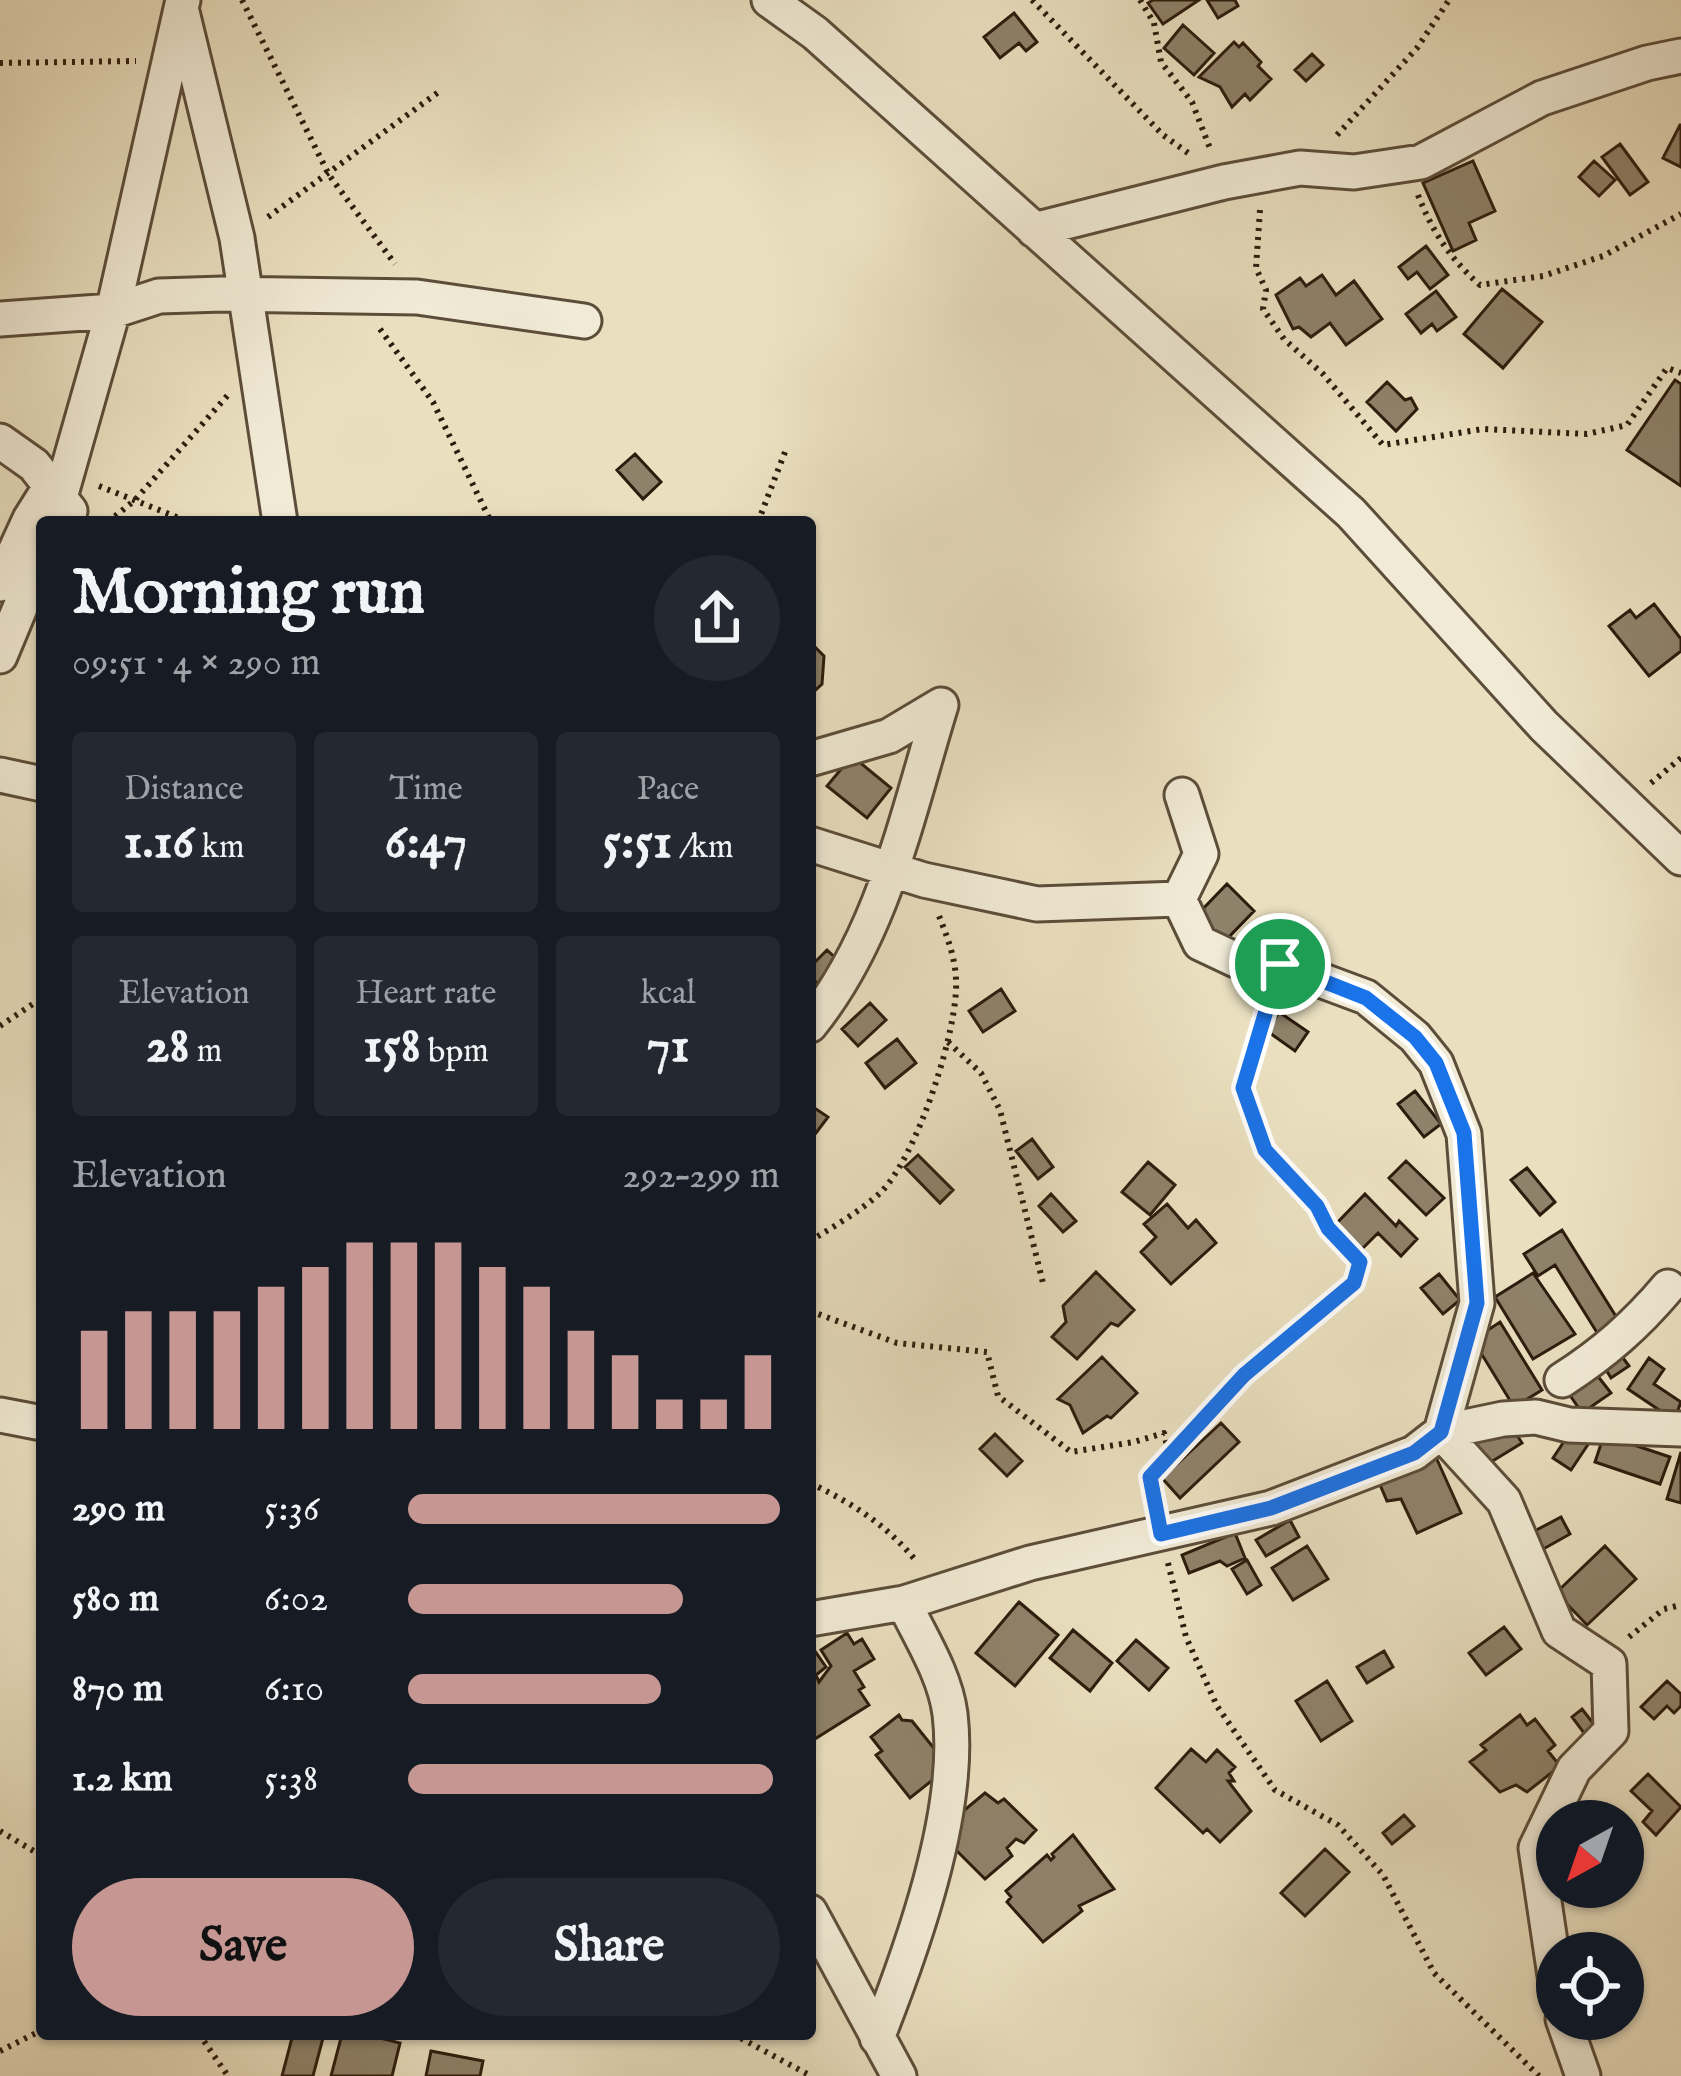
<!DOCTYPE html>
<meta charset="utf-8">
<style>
:root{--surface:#171b24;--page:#242831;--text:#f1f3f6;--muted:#9ea1a6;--accent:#c59692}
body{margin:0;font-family:"IM FELL English",serif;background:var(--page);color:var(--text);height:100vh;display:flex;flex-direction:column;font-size:45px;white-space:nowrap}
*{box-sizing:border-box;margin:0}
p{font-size:39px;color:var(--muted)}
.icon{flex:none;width:66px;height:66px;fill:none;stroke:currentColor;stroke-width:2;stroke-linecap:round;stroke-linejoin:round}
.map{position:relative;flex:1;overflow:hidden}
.drawer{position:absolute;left:36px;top:516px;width:780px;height:1524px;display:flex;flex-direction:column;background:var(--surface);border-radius:12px;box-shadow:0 3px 9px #0004}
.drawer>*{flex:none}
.needle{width:78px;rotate:220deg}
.buttons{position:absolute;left:1536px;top:1800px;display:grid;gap:24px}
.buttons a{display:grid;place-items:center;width:108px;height:108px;border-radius:50%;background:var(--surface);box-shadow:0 3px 9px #0004;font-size:60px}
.pin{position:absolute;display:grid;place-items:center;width:102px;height:102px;color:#fff;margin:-51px;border:6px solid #fff;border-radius:50%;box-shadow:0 3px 12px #0007}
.round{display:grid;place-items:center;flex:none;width:126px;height:126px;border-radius:63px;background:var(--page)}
.head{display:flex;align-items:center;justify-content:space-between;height:204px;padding:0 36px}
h1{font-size:66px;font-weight:700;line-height:90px}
.metrics{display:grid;grid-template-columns:repeat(3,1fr);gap:18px;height:204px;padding:12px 36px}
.metrics div{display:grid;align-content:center;border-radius:12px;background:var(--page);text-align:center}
.metrics b{font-size:51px;font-weight:700}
.metrics small{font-size:33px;font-weight:400}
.metrics p{font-size:33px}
.chart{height:336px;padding:24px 36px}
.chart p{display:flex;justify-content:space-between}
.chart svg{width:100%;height:216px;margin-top:12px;stroke:var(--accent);stroke-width:6}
.primary-button{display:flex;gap:24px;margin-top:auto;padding:24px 36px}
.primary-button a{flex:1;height:138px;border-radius:72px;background:var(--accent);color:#111;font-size:48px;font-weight:700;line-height:138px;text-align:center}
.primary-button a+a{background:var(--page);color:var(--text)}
ul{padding:0 36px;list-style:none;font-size:39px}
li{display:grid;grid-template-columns:192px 144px 1fr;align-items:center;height:90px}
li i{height:30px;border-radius:15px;background:var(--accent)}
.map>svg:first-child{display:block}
</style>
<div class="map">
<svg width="1681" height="2076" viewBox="0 0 1681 2076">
<rect width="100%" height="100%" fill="#eae0c0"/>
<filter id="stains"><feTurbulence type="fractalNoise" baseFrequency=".00167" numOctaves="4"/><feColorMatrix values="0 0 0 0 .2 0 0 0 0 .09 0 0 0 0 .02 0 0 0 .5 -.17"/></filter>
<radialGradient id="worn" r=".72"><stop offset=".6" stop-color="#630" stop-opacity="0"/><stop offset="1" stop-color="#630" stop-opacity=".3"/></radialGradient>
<path fill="#8f826a" stroke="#2d1c0d" stroke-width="3" d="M1153,0h46l-36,24 -15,-21z
M1207,0h28l3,6 -20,12z
M1014,13l23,29 -11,9 -7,-8 -19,15 -16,-21z
M1183,25l31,28 -20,22 -30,-27z
M1234,42l5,5 4,-4 18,19 -3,4 13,13 -21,21 -5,-6 -13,13 -12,-20 -21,-10z
M1312,54l11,11 -17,16 -11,-11z
M1680,125h1v42l-18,-9z
M1620,144l28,38 -18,13 -28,-38z
M1473,161l22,50 -26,12 7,17 -23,11 -30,-68z
M1594,161l21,19 -16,16 -20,-19z
M1426,246l22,29 -18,14 -13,-17 -9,7 -9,-12z
M1322,275l14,20 18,-14 28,38 -36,26 -16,-22 -19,14 -12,-10 -6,2 -17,-34 24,-17 6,8z
M1502,289l40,33 -39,46 -39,-34z
M1436,291l20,26 -19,14 -5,-7 -11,9 -15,-19z
M1675,380l6,4v102l-54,-36z
M1387,382l18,18 6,-2 6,11 -21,22 -29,-29z
M635,454l26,28 -18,17 -26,-29z
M1654,604l27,35v12l-32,25 -40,-50 21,-16 6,8z
M810,642l14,14 -2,28 -12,11z
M852,756l39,32 -24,30 -40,-32z
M1227,884l27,27 -31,32 -27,-27z
M827,950l15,14 -22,22 -10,-10v-9z
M1001,989l14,22 -32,21 -14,-21z
M870,1003l16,17 -28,26 -16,-17z
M1279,1012l29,20 -13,19 -28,-20z
M897,1039l19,24 -31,25 -19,-25z
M1415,1091l26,33 -17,13 -26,-33z
M810,1105l18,12 -12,16 -6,-4z
M1032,1139l21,28 -15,12 -22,-28z
M918,1155l35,35 -13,13 -35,-36z
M1406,1161l38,37 -18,17 -37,-37z
M1148,1162l27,23 -25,30 -28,-23z
M1527,1168l28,34 -15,13 -29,-35z
M1051,1194l25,27 -13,11 -24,-26z
M1365,1194l31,32 3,-5 18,18 -16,17 -23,-23 -18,18 -26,-25z
M1167,1204l21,24 8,-8 20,23 -45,41 -30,-32 15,-15 -12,-13z
M1562,1230l60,96 -21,13 -46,-74 -17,11 -14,-22z
M1096,1272l38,38 -16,16 -7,-3 -34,36 -25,-22 14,-15 -3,-16z
M1533,1273l42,61 -42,25 -38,-62z
M1439,1274l21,26 -17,14 -22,-26z
M1500,1322l42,68 -28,17 -41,-67z
M1620,1354l9,12 -18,12 -8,-13z
M1102,1357l35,36 -26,25 -4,-2 -24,17 -13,-28 -12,-6z
M1649,1358l15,11 -10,15 27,18 -7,18 -46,-31z
M1593,1370l18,23 -29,20 -17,-25z
M1508,1421l14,22 -36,22 -14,-21z
M1221,1423l18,19 -59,56 -18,-20z
M1573,1428l18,12 -20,30 -18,-12z
M995,1434l27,27 -15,15 -27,-27z
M1604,1435l66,22 -10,27 -65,-22z
M1681,1452v51l-14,-4z
M1435,1455l26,58 -44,20 -16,-34 -14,2 -9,-21z
M1561,1517l9,17 -32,18 -9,-18z
M1290,1520l9,17 -33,19 -10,-16z
M1235,1533l10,25 -18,8 -7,-5 -31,12 -7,-18z
M1307,1546l21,33 -35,21 -21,-32z
M1605,1546l31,33 -49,46 -20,-21 -7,-15z
M1247,1560l14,25 -14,9 -15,-25z
M1019,1602l39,33 -43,51 -39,-33z
M1504,1627l17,22 -35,26 -17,-22z
M1073,1630l39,33 -22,28 -40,-33z
M847,1633l7,11 8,-5 12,20 -20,12 10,16 -5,3 10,15 -59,37v-98l16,23 -10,8 3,7 12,-16 -10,-16z
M1136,1640l32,28 -19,22 -32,-29z
M1384,1651l9,16 -26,16 -10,-16z
M1327,1681l25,40 -31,20 -25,-40z
M1667,1681l14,13v12l-7,7 -7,-7 -13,13 -13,-12z
M1582,1709l18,23 -10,9 -18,-24z
M899,1715l3,5 10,1 37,46 -39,31 -34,-43 6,-4 -11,-14z
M1520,1715l7,10 8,-6 20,26 -7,6 12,15 -33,26 -11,-7 -16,7 -30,-30 16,-12 -5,-5z
M1191,1749l15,13 11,-12 18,17 -6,6 5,8h-6l23,30 -31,31 -13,-13 -4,4 -47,-45z
M1648,1774l33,33 -25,28 -13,-13 9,-11 -21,-20z
M985,1793l13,10 6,-4 32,31 -12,13 -8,-4 -9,9 5,8 -27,23 -34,-34 8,-9 -9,-14z
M1404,1815l10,11 -22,18 -9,-11z
M1073,1835l41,54 -35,17 3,5 -39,31 -36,-40 4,-5 -5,-6 41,-36 4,5 3,-3 -2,-3z
M1325,1849l24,23 -44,44 -24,-23z
M1560,1887h19l2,3 -13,9z
M293,2034h31l-11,42h-31z
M342,2034h23l35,9 -8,33h-61z
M431,2051l52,10 -3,15h-54z"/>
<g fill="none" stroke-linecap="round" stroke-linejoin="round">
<defs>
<path id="street" d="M769,0l46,33 536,480 193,213 137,132
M182,12l55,226 43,284
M1034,230l190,-48 76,-14 54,4 67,-10 121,-64 105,-35 34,-7
M0,319l113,-8 46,-15 64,-2 194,3 167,24
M0,441l34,24 36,46
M53,522l60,-211 70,-311
M0,584l30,-65 22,-35
M0,656l42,-101
M810,759l79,-23 52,-31
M0,775l42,9
M1182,795l19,59 -22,45 21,44 36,17 44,5 86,32 49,40 21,26 28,71 13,169 -36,129 63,69 55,130 50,33 2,67 -37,38 -38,79 21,141
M810,844l114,36 113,24 142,-5
M810,1025c73,-90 97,-210 131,-320
M1562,1380c42,-27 74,-55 106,-93
M0,1415l42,8
M810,1619l94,-16 126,-40 241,-55 143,-55 27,-21 62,-13 33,-2 33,8 112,4
M810,1912l89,164
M1563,2019l20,57
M877,2038c35,-89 85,-227 73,-324 -5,-39 -29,-76 -46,-111"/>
</defs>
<use href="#street" stroke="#5c4d3a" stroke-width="39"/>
<path stroke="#2d1c0d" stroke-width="6" stroke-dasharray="3 6" stroke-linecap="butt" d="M242,0l87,175 66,89
M1032,0l131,135 25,18
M1140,0l14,23 7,39 31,40 19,49
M0,63l136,-2
M1337,135l80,-87 32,-48
M1418,195c14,36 33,65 62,90l63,-9 60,-20 78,-42
M1260,210l-4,58 10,22 -3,19 21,30 39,35 60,71 100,-16 104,5 40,-9 40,-57 14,5
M268,217l172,-126
M380,329l53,73 58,120
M99,486l90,36
M108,522l27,-22 93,-105
M758,522l27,-70
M1651,783l30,-25
M0,1026l42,-28
M948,1042l33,31 19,37 43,173
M810,1241c23,-14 49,-29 69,-47 37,-34 80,-165 77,-215 -1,-22 -9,-43 -17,-63
M810,1311l87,32 90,9 11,44 73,56 63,-10 30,-9 5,22 -19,22 5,26
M1169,1455l75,-81 110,-90 6,-22 -32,-34 -11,-22 -52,-56 -22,-62 27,-91
M810,1483c42,20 77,42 107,79
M1168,1563l18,74 31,69 58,84 63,35 45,50 51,98 105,103
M1629,1637l35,-28 17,-4
M0,1831l42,25
M199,2034l29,42
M733,2034l78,42
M0,2051l42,-21"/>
<use href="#street" stroke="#f1ebd6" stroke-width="33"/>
</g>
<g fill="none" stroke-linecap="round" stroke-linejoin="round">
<defs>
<path id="route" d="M1280,964l86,34 49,39 21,26 28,70 13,170 -36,129 -27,21 -143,55 -110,26 -11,-57 94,-102 110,-92 6,-21 -32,-34 -11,-22 -52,-56 -22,-62z"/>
</defs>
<use href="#route" stroke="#fff" stroke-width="24"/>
<use href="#route" stroke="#1a73e8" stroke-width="15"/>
</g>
<rect width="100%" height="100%" filter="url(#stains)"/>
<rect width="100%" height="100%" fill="url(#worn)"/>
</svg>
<div class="buttons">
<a><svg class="needle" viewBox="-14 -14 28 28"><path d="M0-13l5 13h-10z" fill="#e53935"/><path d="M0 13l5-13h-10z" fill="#9ea1a6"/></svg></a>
<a><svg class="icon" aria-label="locate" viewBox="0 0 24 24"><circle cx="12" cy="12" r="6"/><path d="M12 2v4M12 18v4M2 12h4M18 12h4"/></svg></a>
</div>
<div class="pin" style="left:1280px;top:964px;background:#1e9e55"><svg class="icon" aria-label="arrive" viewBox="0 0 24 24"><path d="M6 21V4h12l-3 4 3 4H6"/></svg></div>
<section class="drawer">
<div class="head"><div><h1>Morning run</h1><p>09:51 · 4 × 290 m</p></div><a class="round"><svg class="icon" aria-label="share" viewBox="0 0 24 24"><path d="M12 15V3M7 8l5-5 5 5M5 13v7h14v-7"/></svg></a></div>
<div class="metrics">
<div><p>Distance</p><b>1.16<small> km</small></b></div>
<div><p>Time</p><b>6:47</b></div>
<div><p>Pace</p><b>5:51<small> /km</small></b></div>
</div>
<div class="metrics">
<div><p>Elevation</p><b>28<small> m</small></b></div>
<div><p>Heart rate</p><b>158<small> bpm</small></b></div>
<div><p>kcal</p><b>71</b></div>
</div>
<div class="chart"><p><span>Elevation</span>292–299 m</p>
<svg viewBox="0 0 160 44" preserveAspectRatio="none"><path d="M5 44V24M15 44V20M25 44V20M35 44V20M45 44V15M55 44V11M65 44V6M75 44V6M85 44V6M95 44V11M105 44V15M115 44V24M125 44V29M135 44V38M145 44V38M155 44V29"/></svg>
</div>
<ul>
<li><b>290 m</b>5:36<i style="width:100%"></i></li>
<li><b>580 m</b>6:02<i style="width:74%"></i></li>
<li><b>870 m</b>6:10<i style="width:68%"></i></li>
<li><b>1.2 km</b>5:38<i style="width:98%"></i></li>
</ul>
<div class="primary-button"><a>Save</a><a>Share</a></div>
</section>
</div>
